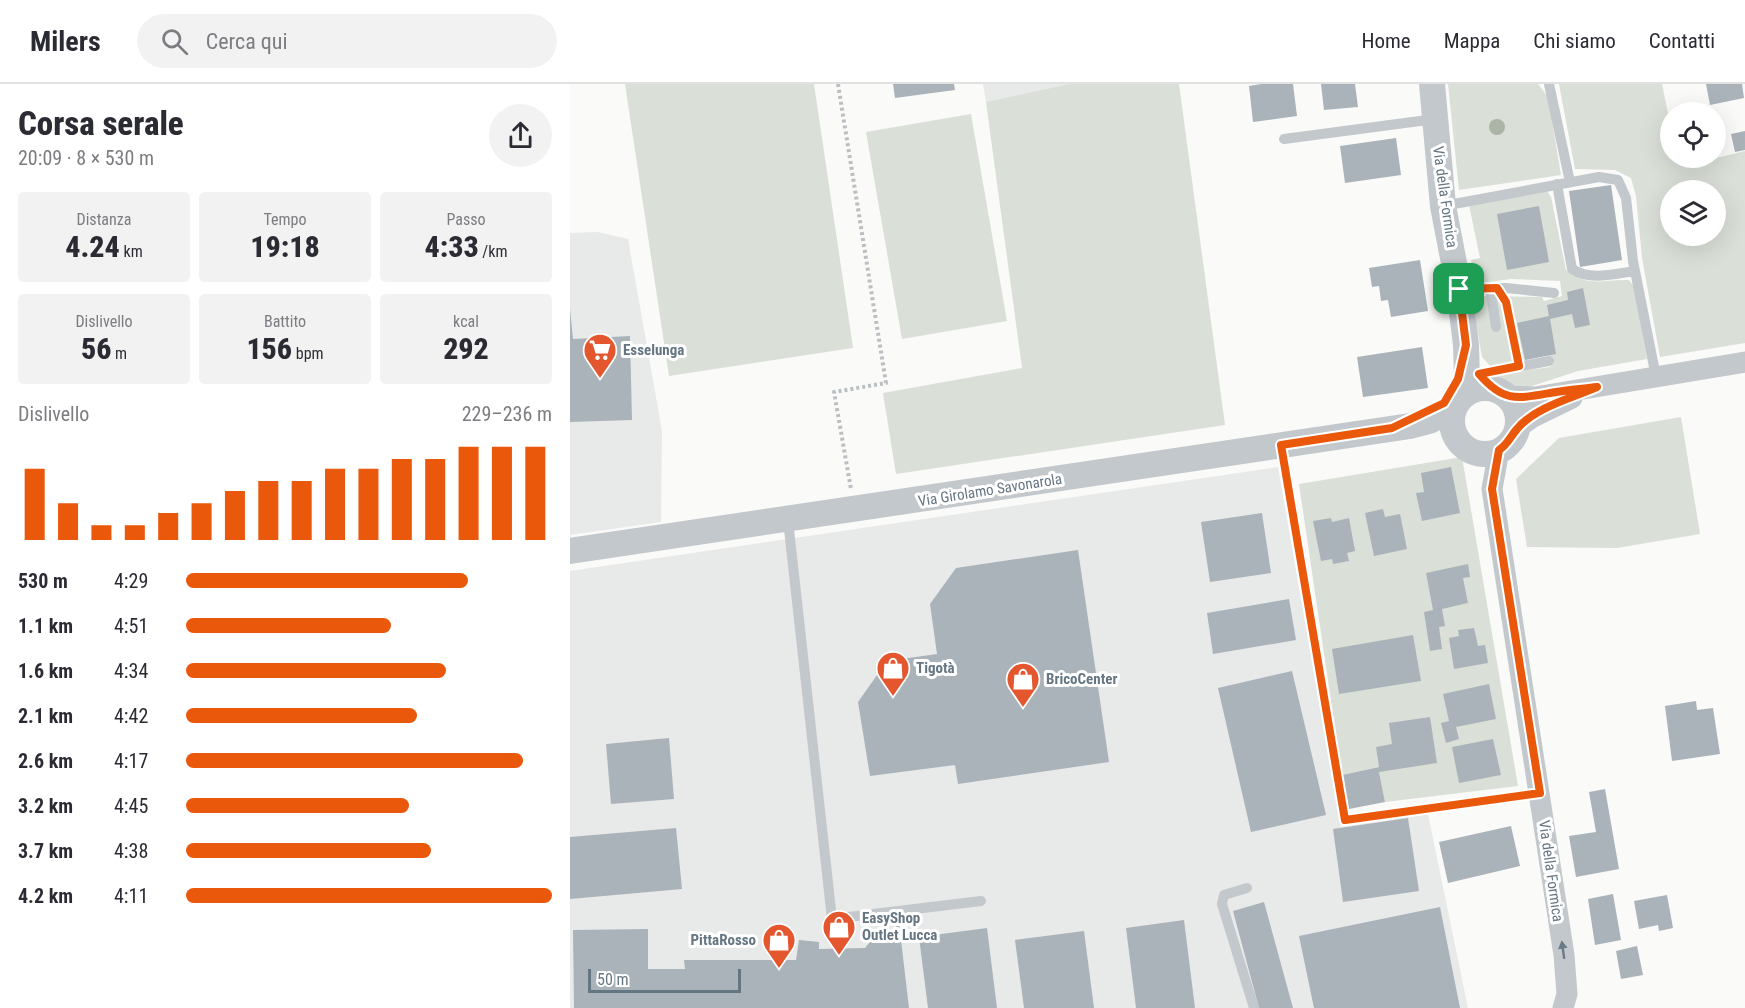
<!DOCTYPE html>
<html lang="it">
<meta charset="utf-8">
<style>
:root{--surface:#fff;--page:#f2f2f3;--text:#2b2b33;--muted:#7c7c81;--line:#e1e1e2;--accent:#ea580c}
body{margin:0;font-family:"Roboto Condensed",sans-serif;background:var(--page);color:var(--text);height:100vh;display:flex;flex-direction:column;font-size:22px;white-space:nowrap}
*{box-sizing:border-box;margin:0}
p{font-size:20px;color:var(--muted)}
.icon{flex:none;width:33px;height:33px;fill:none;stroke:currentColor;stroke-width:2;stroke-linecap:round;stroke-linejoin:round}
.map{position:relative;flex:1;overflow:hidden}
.drawer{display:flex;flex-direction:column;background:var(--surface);width:570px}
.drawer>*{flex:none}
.buttons{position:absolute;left:1090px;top:18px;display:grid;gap:12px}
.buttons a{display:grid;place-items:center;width:66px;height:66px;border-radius:50%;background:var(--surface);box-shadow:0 6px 24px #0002;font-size:30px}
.scale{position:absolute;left:18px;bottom:15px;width:153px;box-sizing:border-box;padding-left:6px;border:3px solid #657683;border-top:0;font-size:16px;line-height:21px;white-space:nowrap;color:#657683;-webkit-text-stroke:4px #fff;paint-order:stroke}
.pin{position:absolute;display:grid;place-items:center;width:51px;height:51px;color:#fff;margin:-26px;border-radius:12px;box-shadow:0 3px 9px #0006}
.round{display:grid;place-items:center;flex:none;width:63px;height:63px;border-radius:32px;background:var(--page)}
.overview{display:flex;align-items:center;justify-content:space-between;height:102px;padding:0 18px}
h1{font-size:33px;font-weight:800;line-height:45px}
.figures{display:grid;grid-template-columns:repeat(3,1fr);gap:9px;height:102px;padding:6px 18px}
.figures div{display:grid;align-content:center;border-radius:6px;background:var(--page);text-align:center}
.figures b{font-size:30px;font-weight:800}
.figures small{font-size:16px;font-weight:400}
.figures p{font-size:16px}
.chart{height:168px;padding:12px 18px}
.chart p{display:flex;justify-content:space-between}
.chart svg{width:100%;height:108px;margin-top:6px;stroke:var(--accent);stroke-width:6}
ul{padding:0 18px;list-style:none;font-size:20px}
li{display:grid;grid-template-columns:96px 72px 1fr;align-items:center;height:45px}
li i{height:15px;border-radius:8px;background:var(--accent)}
header{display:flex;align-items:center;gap:36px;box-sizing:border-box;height:84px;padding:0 30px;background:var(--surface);border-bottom:2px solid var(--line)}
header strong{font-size:28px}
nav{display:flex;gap:33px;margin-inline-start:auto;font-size:21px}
.search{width:420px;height:54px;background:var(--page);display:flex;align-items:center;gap:15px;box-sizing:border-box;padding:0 21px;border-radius:33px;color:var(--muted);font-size:22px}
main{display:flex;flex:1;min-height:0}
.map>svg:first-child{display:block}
</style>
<header>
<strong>Milers</strong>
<div class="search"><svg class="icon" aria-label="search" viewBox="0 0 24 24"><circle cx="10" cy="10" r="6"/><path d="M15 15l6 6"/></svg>Cerca qui</div>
<nav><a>Home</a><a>Mappa</a><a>Chi siamo</a><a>Contatti</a></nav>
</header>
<main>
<section class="drawer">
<div class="overview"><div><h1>Corsa serale</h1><p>20:09 · 8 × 530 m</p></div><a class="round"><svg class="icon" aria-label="share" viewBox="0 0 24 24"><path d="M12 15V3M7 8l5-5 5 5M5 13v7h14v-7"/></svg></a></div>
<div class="figures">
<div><p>Distanza</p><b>4.24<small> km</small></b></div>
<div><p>Tempo</p><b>19:18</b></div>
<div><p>Passo</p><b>4:33<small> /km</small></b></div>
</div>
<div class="figures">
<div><p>Dislivello</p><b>56<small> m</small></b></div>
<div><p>Battito</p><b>156<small> bpm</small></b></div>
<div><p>kcal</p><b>292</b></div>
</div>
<div class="chart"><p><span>Dislivello</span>229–236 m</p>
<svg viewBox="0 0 160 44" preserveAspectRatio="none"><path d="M5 44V15M15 44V29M25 44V38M35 44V38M45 44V33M55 44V29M65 44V24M75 44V20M85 44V20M95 44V15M105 44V15M115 44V11M125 44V11M135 44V6M145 44V6M155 44V6"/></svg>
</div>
<ul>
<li><b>530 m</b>4:29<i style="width:77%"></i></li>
<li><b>1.1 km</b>4:51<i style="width:56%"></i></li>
<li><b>1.6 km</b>4:34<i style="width:71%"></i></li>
<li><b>2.1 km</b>4:42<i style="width:63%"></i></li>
<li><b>2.6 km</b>4:17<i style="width:92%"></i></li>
<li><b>3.2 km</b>4:45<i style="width:61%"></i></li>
<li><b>3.7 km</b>4:38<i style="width:67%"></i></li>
<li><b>4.2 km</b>4:11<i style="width:100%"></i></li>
</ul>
</section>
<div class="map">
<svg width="1175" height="924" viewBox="0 0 1175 924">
<rect width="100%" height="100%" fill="#fafaf8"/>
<path fill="#e8e9e9" d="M413,0h86l-83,18z
M28,148l30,7 34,192 -1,91 -91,13v-302z
M708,383l63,360 87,-13 40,194h-898v-437z"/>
<path fill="#dadfd7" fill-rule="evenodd" d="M55,0h189l39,264 -184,28z
M499,0h110l46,341 -329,49 -13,-81 139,-25 -36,-266z
M878,0h90l10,13 13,78 -102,15z
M989,0h103l6,29 3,1v44h32l1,3 41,-10v192l-85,14 -18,-99 -6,-62 -5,-18 -16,-8 -40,-1zM1101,106h45v46h-45z
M401,30l36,207 -105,18 -36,-207z
M977,107l4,6 15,73c23,18 36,9 63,10l5,7 13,72 -69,12 -52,17 -16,-1 -12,-6 -2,-6 54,-8 4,-4 -6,-8 -56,13 -10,-11 -10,-56 5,-5 65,1 2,4 18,-5 -2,-15 -49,-2 -36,5 -4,-24 9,-2 -11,-53z
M1111,333l19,117 -83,14 -90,-1 -11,-68 43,-41z
M892,373l56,329 -133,16 -7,-35 -36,8 -43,-291z"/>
<path fill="#aab3b9" d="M323,0h61l1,6 -60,8z
M691,0h32l4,32 -44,6 -4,-36z
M751,0h34l3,23 -34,3z
M1136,0h36l2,14 -34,7z
M1175,47v19l-10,2 -4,-18z
M826,54l5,37 -56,8 -5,-37z
M1041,101l11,75 -42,7 -11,-76z
M969,122l10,56 -42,8 -10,-56z
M850,176l8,51 -37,6 -3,-17 -7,1 -2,-15 -7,1 -3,-19z
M1013,204l7,37 -15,3 -3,-14 -22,5 6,35 -31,6 -8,-37 32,-7 -2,-11 21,-5 -1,-8z
M0,225l3,30 57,-3 2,84 -62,2z
M852,263l6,41 -65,9 -6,-40z
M881,383l9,46 -38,8 -6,-28 8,-1 -3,-19z
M813,425l2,8 15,-3 7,35 -33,7 -9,-43z
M692,429l9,60 -61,9 -9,-60z
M761,434l1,4 17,-4 6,33 -8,2 2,8 -16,3 -1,-5 -11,2 -8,-40z
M508,466l31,212 -151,22 -3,-19 -85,11 -12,-74 29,-41 50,-7 -7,-50 26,-36z
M898,480l2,13 -7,1 5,25 -26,6 3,17 -6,1 3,22 -12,2 -6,-39 9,-2 -7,-37z
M719,515l7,41 -83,14 -6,-41z
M904,544l4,18 7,-1 3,18 -34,6 -5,-31 10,-2 -1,-6z
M843,551l8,46 -82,13 -7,-45z
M722,587l34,144 -75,17 -33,-144z
M919,600l7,35 -40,8 3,12 -13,4 -5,-20 8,-2 -6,-27z
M1126,617l1,9 16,-2 7,46 -48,7 -7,-55z
M860,633l7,46 -58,9 6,30 -36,7 -7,-34 37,-8 -3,-20 16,-3 -3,-21z
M99,654l5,61 -63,5 -5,-60z
M923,655l8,36 -42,8 -7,-36z
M1035,705l14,80 -43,8 -7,-41 27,-4 -7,-40z
M838,734l11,73 -76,11 -10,-73z
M941,742l9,40 -72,17 -9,-41z
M106,744l6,61 -112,10v-62z
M1043,810l8,46 -26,5 -7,-46z
M1097,811l6,33 -14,3 -1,-6 -19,4 -5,-28z
M694,818l29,106h-34l-26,-97z
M870,823l20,101h-146l-15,-72z
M614,836l11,88h-59l-10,-80z
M329,839l10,85h-335l-1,-78 75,-1v40h37l-1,-9h112l3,-20 20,2v7l46,-1 9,-11 9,6z
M417,844l10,80h-69l-9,-71z
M514,847l10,77h-70l-9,-68z
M1067,862l6,29 -22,4 -5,-28z"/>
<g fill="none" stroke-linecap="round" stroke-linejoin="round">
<path stroke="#bbbfc2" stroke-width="4" stroke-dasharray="3 3" stroke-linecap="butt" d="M268,0l48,299 -52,9 17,97"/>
<path stroke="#c3c8cc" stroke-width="10" d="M979,0l21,98
M714,55l151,-20
M987,100l15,85c18,12 42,5 63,2
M873,122l156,-29 19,3 8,18 7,63 23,116
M889,205l47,-1 48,5
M926,243l-5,-33 6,-6 9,14 13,64
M909,290l70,-13
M711,361l64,375 195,-27
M218,436l44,399 149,-18
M677,804l-23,7 -2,9 32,104"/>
<path stroke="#c3c8cc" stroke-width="21" d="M936,312l29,1 210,-35
M946,345l17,-12 39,-19
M929,366l-7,39 72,466 3,39 -4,14"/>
<path stroke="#c3c8cc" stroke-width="26" d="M862,0l11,122 16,83 7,56 1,34 -8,21
M882 337a33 33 0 1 1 66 0a33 33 0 1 1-66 0Z
M0,467l840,-125 19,-5 25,-12"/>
</g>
<circle fill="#aab4a7" cx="927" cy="43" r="8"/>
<defs><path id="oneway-solid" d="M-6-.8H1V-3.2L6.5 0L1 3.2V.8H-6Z" transform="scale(1.5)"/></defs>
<use fill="#6a7a87" href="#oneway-solid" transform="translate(993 866) rotate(-98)"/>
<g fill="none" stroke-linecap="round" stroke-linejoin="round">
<defs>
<path id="route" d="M927,204l9,14 13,64 -40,8c24,28 37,25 71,19 16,-3 31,-4 47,-6 -25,11 -62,20 -80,42 -7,8 -9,15 -18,21l-7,39 48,304 -195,27 -64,-375 111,-17 52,-25 14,-24 8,-34 -7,-56z"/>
</defs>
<use href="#route" stroke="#fff" stroke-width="12"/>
<use href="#route" stroke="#ea580c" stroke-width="8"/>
</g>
<defs>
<symbol id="supermarket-pin" viewBox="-11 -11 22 30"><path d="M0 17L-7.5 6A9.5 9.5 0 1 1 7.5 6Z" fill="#e4572e" stroke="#fff"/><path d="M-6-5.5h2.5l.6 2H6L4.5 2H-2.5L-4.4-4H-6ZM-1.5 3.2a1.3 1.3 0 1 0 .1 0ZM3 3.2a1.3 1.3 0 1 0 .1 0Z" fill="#fff"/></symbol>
<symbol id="shop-pin" viewBox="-11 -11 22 30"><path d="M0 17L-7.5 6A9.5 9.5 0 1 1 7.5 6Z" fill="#e4572e" stroke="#fff"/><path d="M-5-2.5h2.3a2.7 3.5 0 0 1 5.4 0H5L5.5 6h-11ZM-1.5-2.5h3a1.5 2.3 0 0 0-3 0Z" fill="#fff"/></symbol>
</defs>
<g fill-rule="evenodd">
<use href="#supermarket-pin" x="11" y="247" width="38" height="52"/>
<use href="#shop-pin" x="304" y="565" width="38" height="52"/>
<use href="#shop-pin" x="434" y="576" width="38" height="52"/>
<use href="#shop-pin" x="250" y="824" width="38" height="52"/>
<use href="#shop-pin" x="190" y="837" width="38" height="52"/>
</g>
<g text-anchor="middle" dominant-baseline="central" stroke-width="6" stroke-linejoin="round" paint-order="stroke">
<g font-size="15" fill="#657683" stroke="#fff">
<text transform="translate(875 113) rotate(82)">Via della Formica</text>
<text transform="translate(420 406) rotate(-9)">Via Girolamo Savonarola</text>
<text transform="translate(981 787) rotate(82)">Via della Formica</text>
</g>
<g font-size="15" font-weight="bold" fill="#657683" stroke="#fff" text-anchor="start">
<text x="53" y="266">Esselunga</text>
<text x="346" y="584">Tigotà</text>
<text x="476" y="595">BricoCenter</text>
<text x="292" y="834">EasyShop<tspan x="292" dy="17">Outlet Lucca</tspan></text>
<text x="186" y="856" text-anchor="end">PittaRosso</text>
</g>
</g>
</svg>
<div class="buttons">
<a><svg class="icon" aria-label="locate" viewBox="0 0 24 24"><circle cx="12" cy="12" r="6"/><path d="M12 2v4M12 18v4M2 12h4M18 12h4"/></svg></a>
<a><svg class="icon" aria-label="layers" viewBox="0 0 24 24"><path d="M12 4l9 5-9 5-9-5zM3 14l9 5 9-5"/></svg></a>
</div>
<div class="scale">50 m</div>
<div class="pin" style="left:889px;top:205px;background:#1e9e55"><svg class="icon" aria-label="arrive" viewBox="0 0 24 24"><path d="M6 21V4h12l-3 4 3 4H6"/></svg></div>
</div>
</main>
